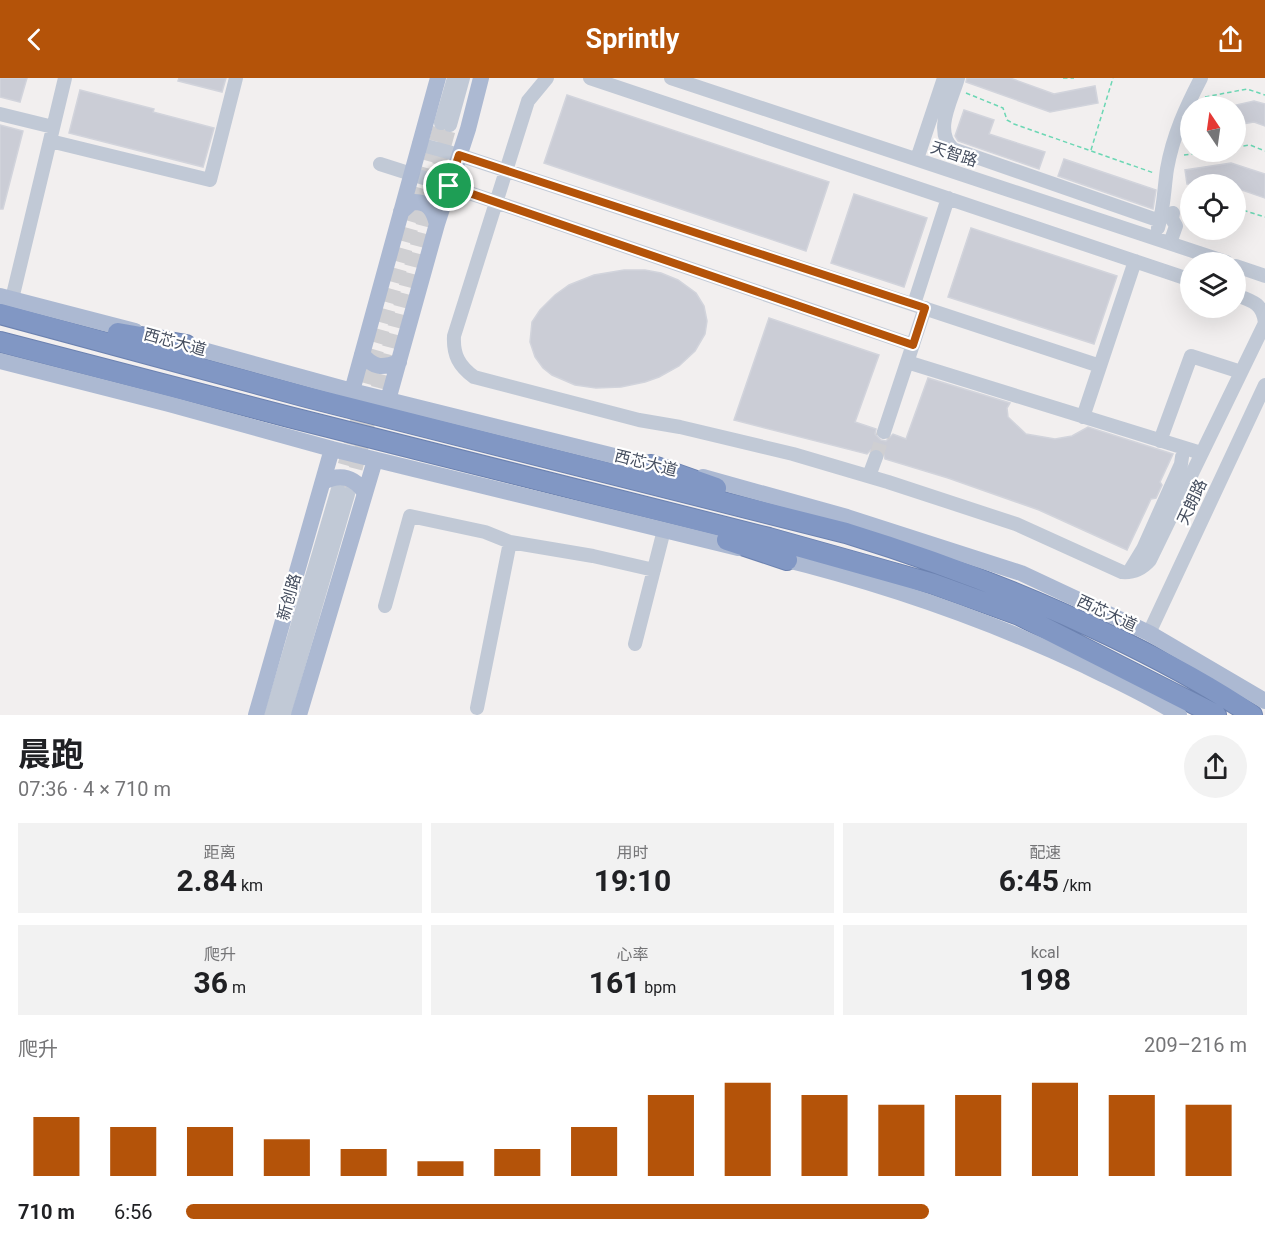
<!DOCTYPE html>
<html lang="zh">
<meta charset="utf-8">
<style>
:root{--surface:#fff;--page:#f2f2f2;--text:#202124;--muted:#757577;--accent:#b45309}
body{margin:0;font-family:Roboto,"Noto Sans SC",sans-serif;background:var(--page);color:var(--text);height:100vh;display:flex;flex-direction:column;font-size:22px;white-space:nowrap}
*{box-sizing:border-box;margin:0}
p{font-size:20px;color:var(--muted)}
.icon{flex:none;width:33px;height:33px;fill:none;stroke:currentColor;stroke-width:2;stroke-linecap:round;stroke-linejoin:round}
.map{position:relative;height:637px;overflow:hidden}
.sheet{display:flex;flex-direction:column;background:var(--surface);flex:1}
.sheet>*{flex:none}
.needle{width:39px;rotate:347deg}
.tools{position:absolute;left:1180px;top:18px;display:grid;gap:12px}
.tools a{display:grid;place-items:center;width:66px;height:66px;border-radius:50%;background:var(--surface);box-shadow:0 6px 24px #0002;font-size:30px}
.pin{position:absolute;display:grid;place-items:center;width:51px;height:51px;color:#fff;margin:-26px;border:3px solid #fff;border-radius:50%;box-shadow:0 2px 6px #0007}
.round{display:grid;place-items:center;flex:none;width:63px;height:63px;border-radius:32px;background:var(--page)}
.headline{display:flex;align-items:center;justify-content:space-between;height:102px;padding:0 18px}
h1{font-size:33px;font-weight:700;line-height:45px}
.metrics{display:grid;grid-template-columns:repeat(3,1fr);gap:9px;height:102px;padding:6px 18px}
.metrics div{display:grid;align-content:center;border-radius:0px;background:var(--page);text-align:center}
.metrics b{font-size:30px;font-weight:700}
.metrics small{font-size:16px;font-weight:400}
.metrics p{font-size:16px}
.chart{height:168px;padding:12px 18px}
.chart p{display:flex;justify-content:space-between}
.chart svg{width:100%;height:108px;margin-top:6px;stroke:var(--accent);stroke-width:6}
ul{padding:0 18px;list-style:none;font-size:20px}
li{display:grid;grid-template-columns:96px 72px 1fr;align-items:center;height:45px}
li i{height:15px;border-radius:8px;background:var(--accent)}
header{display:flex;justify-content:space-between;align-items:center;height:78px;padding:0 18px;background:var(--accent);color:#fff;font-size:27px;font-weight:700}
.map>svg:first-child{display:block}
</style>
<header><svg class="icon" aria-label="back" viewBox="0 0 24 24"><path d="M15 5l-7 7 7 7"/></svg>Sprintly<svg class="icon" aria-label="share" viewBox="0 0 24 24"><path d="M12 15V3M7 8l5-5 5 5M5 13v7h14v-7"/></svg></header>
<div class="map">
<svg width="1265" height="637" viewBox="0 0 1265 637">
<rect width="100%" height="100%" fill="#f2efef"/>
<path fill="#cbcdd6" stroke="#d2d4dc" stroke-width="1.5" d="M0,0h27l-7,24 -20,-5z
M179,0h47l-4,14 -44,-11z
M967,0h43l44,16 41,-8 3,17 -48,9 -84,-30z
M80,12l74,19 -1,3 61,16 -11,39 -134,-34z
M567,17l262,87 -23,69 -262,-88z
M1254,23l11,3v22l-11,-4 -18,3v-20z
M964,32l30,10 -5,14 56,18 -6,17 -81,-28 -3,-5z
M0,47l23,6 -20,78h-3z
M1064,81l92,31 -3,19 -95,-33z
M1231,85l34,11v24l-29,-10v-4h-49l-2,-14z
M854,116l73,24 -23,69 -73,-24z
M971,150l146,48 -23,68 -146,-47z
M624,192h21l16,3 17,7 18,13 8,13 3,15 -2,13 -10,17 -16,15 -20,11 -14,5 -24,5 -25,1 -21,-3 -23,-10 -9,-7 -8,-11 -5,-15 2,-20 8,-12 15,-15 14,-10 25,-10z
M769,240l110,37 -24,67 21,7 -1,5 6,6 5,1 7,-7 13,5 22,-61 82,25 -3,5 1,9 18,17 29,5 17,-3 16,-9 85,27 -13,28 2,3 -6,13 -5,1 -24,51 -88,-40 -91,-32 -63,-19 -2,-7 -4,-4 -8,2 -4,4 -133,-34z"/>
<g fill="none" stroke-linecap="round" stroke-linejoin="round">
<path stroke="#cfcfd2" stroke-width="14" stroke-dasharray="14 7" stroke-linecap="butt" d="M876,379l8,-25
M339,407l102,-362
M350,411l100,-364"/>
<defs>
<path id="highway" d="M0,236l310,84 536,135c91,28 178,61 263,102 50,24 98,49 143,80
M118,255l68,12
M0,264l289,75 480,121 164,46 86,31 197,100
M651,387l65,23
M727,462l60,20"/>
</defs>
<use href="#highway" stroke="#6c82b0" stroke-width="22"/>
<path stroke="#6cd7b4" stroke-width="1.5" stroke-dasharray="4.5 3" stroke-linecap="butt" d="M1063,0h11
M966,15l37,15 4,12 7,4 140,49
M1205,19l42,-8 18,6
M1236,69l14,-2 15,6
M1091,72l22,-72
M1184,77l23,-3
M1236,130l29,9
M1184,132l7,-4"/>
<path stroke="#c1c9d6" stroke-width="14" d="M547,0l-19,23 -74,235c-1,19 5,30 20,41l165,43 41,7 113,27 95,28 128,42 106,48c12,1 20,-3 28,-12l115,-237c-2,-19 -12,-22 -29,-28
M590,0l601,202
M671,0l555,184
M958,0c-6,22 -25,53 -5,71l207,72
M0,36l53,13
M441,45l13,-45
M450,47l13,-47
M50,63l160,39 26,-102
M419,66l40,11 641,211
M917,81l27,-81
M380,86l69,22 464,159
M1158,150c6,-20 6,-39 9,-59 6,-34 19,-62 34,-91
M1170,165l6,-17 -4,-7 1,-6
M1236,188l29,10
M12,221l53,-221
M914,226l34,-106
M907,284l294,91
M1083,339l52,-156
M884,354l41,-124
M1160,363l31,-85 50,16
M869,398l7,-19
M1129,494l14,-23 38,-85 1,-7
M385,528l25,-90 75,16 25,10 83,14 61,14
M1149,555l116,-248
M635,566l29,-114
M477,630l33,-166
M271,637l67,-226
M284,637l64,-221"/>
<path stroke="#acb9d2" stroke-width="16" d="M401,134l11,-10c16,-1 21,7 25,22
M0,218l135,35
M174,264l178,49 311,77
M362,276c12,15 21,14 37,8
M0,283l169,43 163,45 406,99
M352,313l86,-313
M388,322l49,-176 31,-95 13,-51
M703,399l144,40 174,56 128,60 116,68
M323,404c18,-9 31,-5 42,11
M775,479c107,26 211,62 311,109 32,16 64,30 93,49
M256,637l76,-266
M299,637l76,-255"/>
<use href="#highway" stroke="#8197c4" stroke-width="20"/>
</g>
<g fill="none" stroke-linecap="round" stroke-linejoin="round">
<defs>
<path id="route" d="M459,77l466,153 -12,37 -464,-159z"/>
</defs>
<use href="#route" stroke="#fff" stroke-width="12"/>
<use href="#route" stroke="#b45309" stroke-width="8"/>
</g>
<g text-anchor="middle" dominant-baseline="central" stroke-width="4.5" stroke-linejoin="round" paint-order="stroke">
<g font-size="16" fill="#454e5f" stroke="#fff">
<text transform="translate(954 76) rotate(18)">天智路</text>
<text transform="translate(175 264) rotate(15)">西芯大道</text>
<text transform="translate(646 385) rotate(14)">西芯大道</text>
<text transform="translate(1192 424) rotate(-65)">天朗路</text>
<text transform="translate(289 519) rotate(-74)">新创路</text>
<text transform="translate(1107 535) rotate(25)">西芯大道</text>
</g>
</g>
</svg>
<div class="tools">
<a><svg class="needle" viewBox="-14 -14 28 28"><path d="M0-13l5 13h-10z" fill="#e53935"/><path d="M0 13l5-13h-10z" fill="#757577"/></svg></a>
<a><svg class="icon" aria-label="locate" viewBox="0 0 24 24"><circle cx="12" cy="12" r="6"/><path d="M12 2v4M12 18v4M2 12h4M18 12h4"/></svg></a>
<a><svg class="icon" aria-label="layers" viewBox="0 0 24 24"><path d="M12 4l9 5-9 5-9-5zM3 14l9 5 9-5"/></svg></a>
</div>
<div class="pin" style="left:449px;top:108px;background:#1e9e55"><svg class="icon" aria-label="arrive" viewBox="0 0 24 24"><path d="M6 21V4h12l-3 4 3 4H6"/></svg></div>
</div>
<section class="sheet">
<div class="headline"><div><h1>晨跑</h1><p>07:36 · 4 × 710 m</p></div><a class="round"><svg class="icon" aria-label="share" viewBox="0 0 24 24"><path d="M12 15V3M7 8l5-5 5 5M5 13v7h14v-7"/></svg></a></div>
<div class="metrics">
<div><p>距离</p><b>2.84<small> km</small></b></div>
<div><p>用时</p><b>19:10</b></div>
<div><p>配速</p><b>6:45<small> /km</small></b></div>
</div>
<div class="metrics">
<div><p>爬升</p><b>36<small> m</small></b></div>
<div><p>心率</p><b>161<small> bpm</small></b></div>
<div><p>kcal</p><b>198</b></div>
</div>
<div class="chart"><p><span>爬升</span>209–216 m</p>
<svg viewBox="0 0 160 44" preserveAspectRatio="none"><path d="M5 44V20M15 44V24M25 44V24M35 44V29M45 44V33M55 44V38M65 44V33M75 44V24M85 44V11M95 44V6M105 44V11M115 44V15M125 44V11M135 44V6M145 44V11M155 44V15"/></svg>
</div>
<ul>
<li><b>710 m</b>6:56<i style="width:70%"></i></li>
</ul>
</section>
